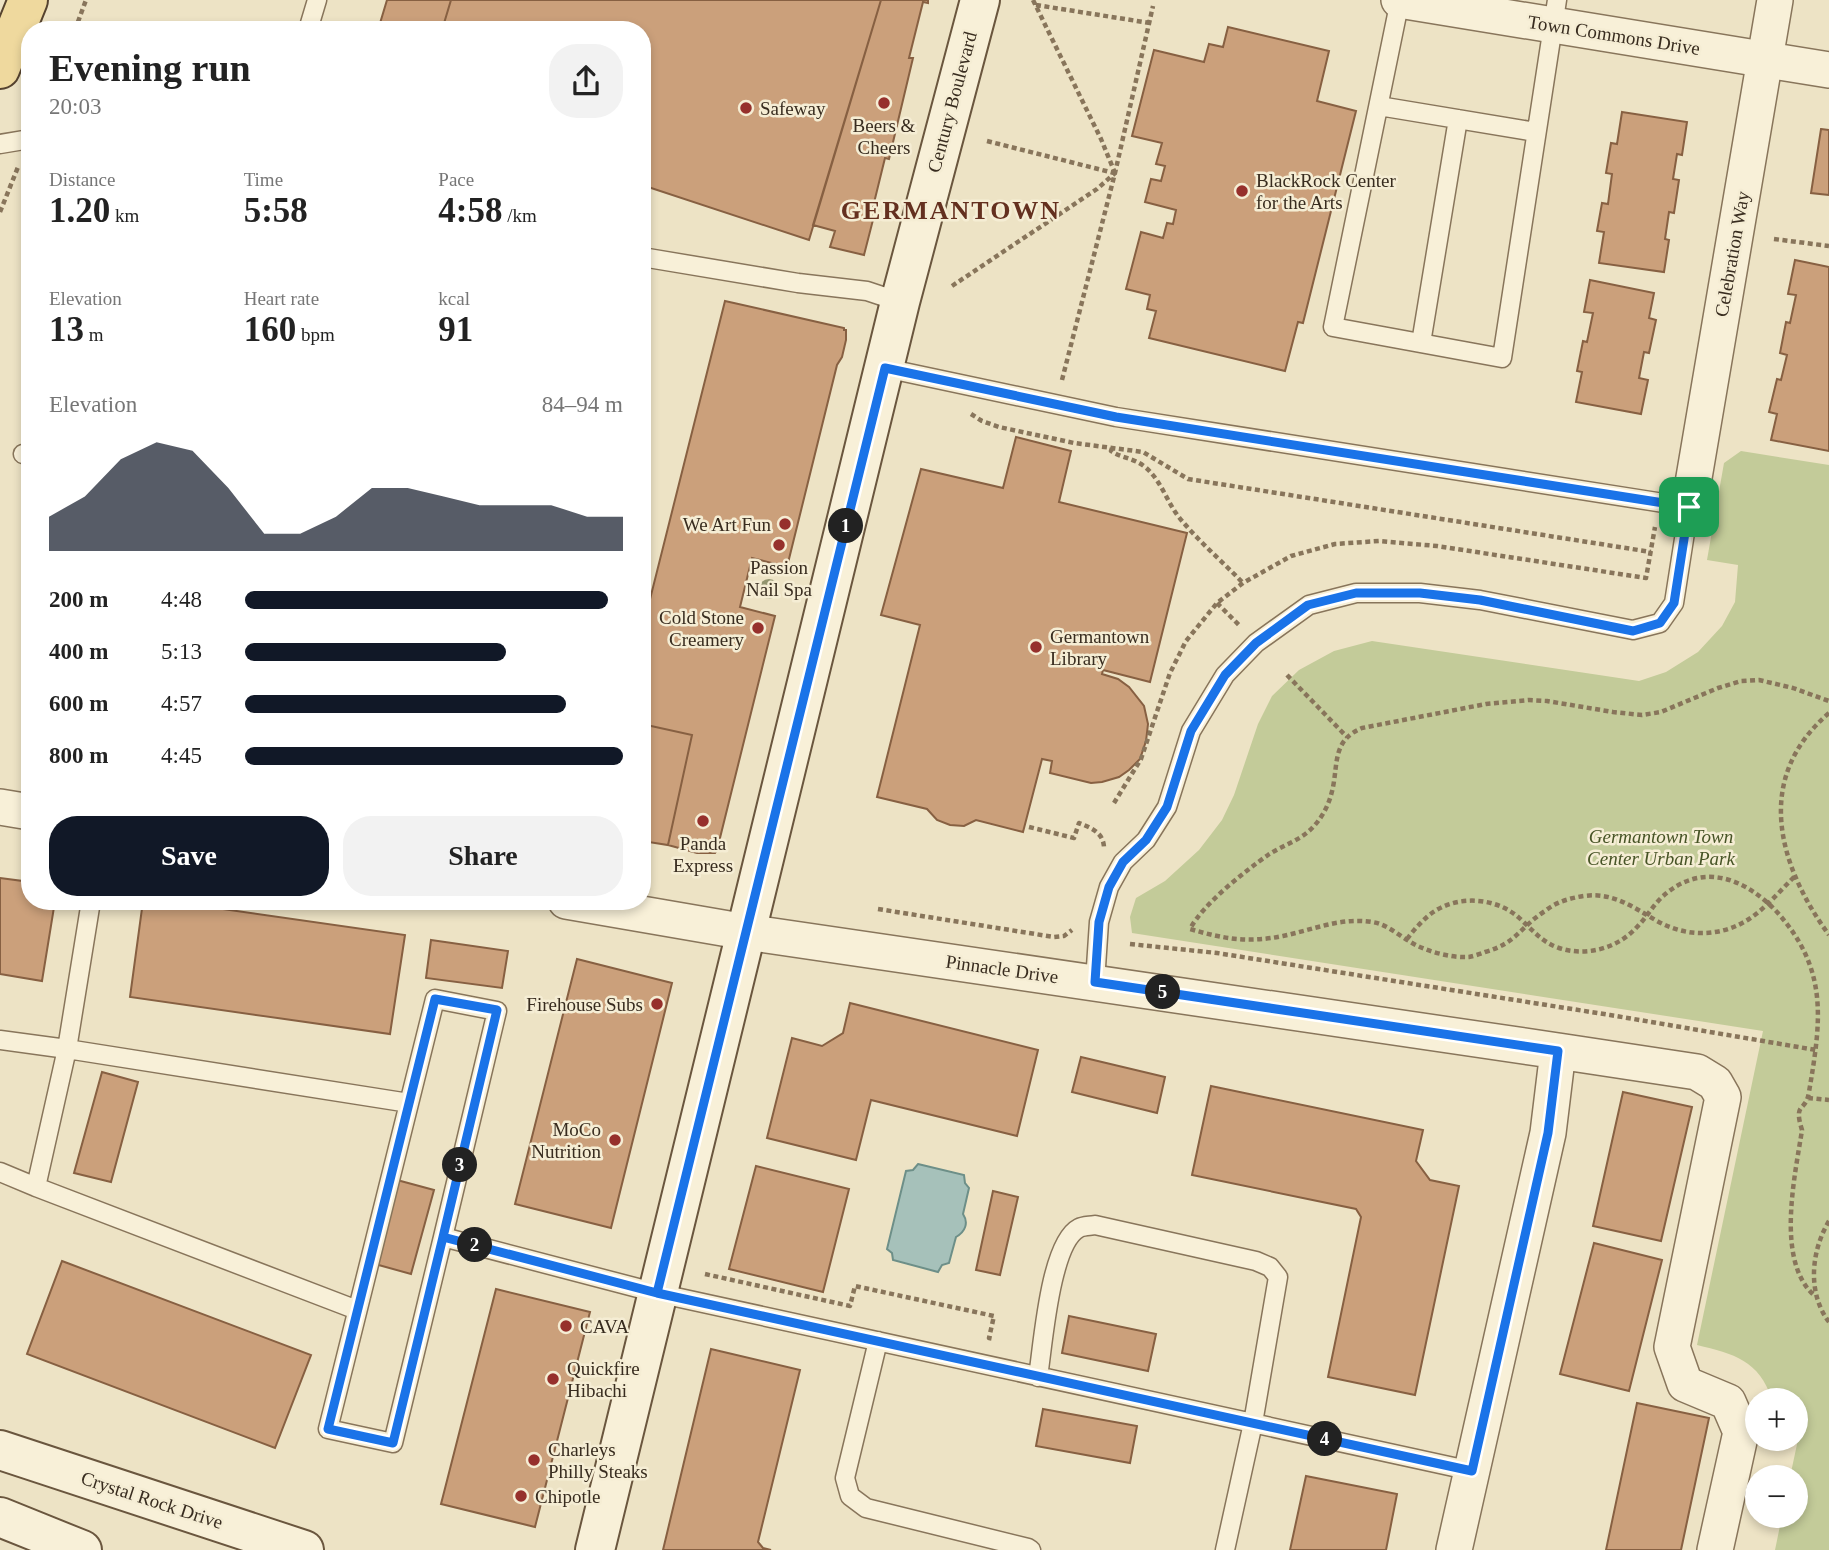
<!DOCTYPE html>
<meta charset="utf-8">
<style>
:root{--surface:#fff;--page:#f2f2f2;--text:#222;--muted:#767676;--accent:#111827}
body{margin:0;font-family:"Times New Roman",serif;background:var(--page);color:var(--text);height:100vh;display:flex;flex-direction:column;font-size:26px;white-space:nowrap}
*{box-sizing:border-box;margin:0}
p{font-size:23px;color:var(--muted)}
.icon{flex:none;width:38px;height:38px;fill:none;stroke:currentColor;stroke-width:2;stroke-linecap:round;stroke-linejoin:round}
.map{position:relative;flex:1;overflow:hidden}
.drawer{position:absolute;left:21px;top:21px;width:630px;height:889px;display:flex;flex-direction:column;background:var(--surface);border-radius:28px;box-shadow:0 4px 10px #0003}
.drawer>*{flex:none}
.buttons{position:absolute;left:1745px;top:1388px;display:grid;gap:14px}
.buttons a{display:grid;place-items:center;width:63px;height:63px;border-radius:50%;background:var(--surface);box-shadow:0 4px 10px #0003;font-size:35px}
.pin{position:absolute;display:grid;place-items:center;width:60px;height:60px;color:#fff;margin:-30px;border-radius:14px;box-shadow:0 4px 10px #0006}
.km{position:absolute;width:35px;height:35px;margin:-18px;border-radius:50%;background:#222;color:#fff;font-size:19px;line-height:35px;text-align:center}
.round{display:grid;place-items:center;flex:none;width:74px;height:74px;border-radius:28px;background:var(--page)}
.head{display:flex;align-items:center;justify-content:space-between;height:119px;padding:0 28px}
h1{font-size:38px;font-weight:600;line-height:52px}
.metrics{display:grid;grid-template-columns:repeat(3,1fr);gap:10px;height:119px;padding:7px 28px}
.metrics div{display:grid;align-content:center}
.metrics b{font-size:35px;font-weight:600}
.metrics small{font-size:19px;font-weight:400}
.metrics p{font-size:19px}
.chart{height:196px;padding:14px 28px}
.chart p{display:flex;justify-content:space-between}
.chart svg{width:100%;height:126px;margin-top:7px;fill:var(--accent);opacity:.7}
.action{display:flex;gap:14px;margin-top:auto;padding:14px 28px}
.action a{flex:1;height:80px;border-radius:28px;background:var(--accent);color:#fff;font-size:28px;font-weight:600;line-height:80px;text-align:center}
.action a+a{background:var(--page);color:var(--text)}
ul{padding:0 28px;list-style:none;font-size:23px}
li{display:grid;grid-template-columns:112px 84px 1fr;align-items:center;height:52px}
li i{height:18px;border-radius:9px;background:var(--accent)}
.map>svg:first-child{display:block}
</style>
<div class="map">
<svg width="1829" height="1550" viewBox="0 0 1829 1550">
<rect width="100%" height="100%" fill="#ede3c5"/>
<path fill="#c3cb99" d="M1741,451l88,14v1085h-54l7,-34h14v-39h-6l12,-56 -6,-2v-19h-24c-13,-40 -38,-46 -75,-55l66,-314 -631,-98 -2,-16 6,-19 29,-17 34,-31 23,-30 12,-25 24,-71 14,-28 27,-26 35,-19 38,-10 267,40 27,-9 32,-20 24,-26 13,-24 3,-37 -31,-5 17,-97z"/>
<path fill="#a6c1ba" stroke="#6d8f88" stroke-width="2" d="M918,1164l46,11 1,8 4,5 -6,26c6,9 2,18 -7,23l-7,26 -7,2 -4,7 -45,-12 -1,-7 -5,-4 19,-78 7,-1z"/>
<path fill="#cba07b" stroke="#876042" stroke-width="2" d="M387,0h64l-9,30h-64z
M451,0h430l-72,240 -167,-55v-155h-200z
M881,0h47v3l-5,-1 -14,56h4l-24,101 -4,-1 -14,57 3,1 -10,39 -34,-8 5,-16 -22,-6z
M1228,27l101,24 -12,50 39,10 -53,212 -5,-1 -13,49 -136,-33 7,-27 -9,-2 3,-14 -24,-6 15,-57 22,6 4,-15 6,1 3,-14 -31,-8 6,-23 10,2 4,-15 -9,-2 6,-21 -30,-7 22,-86 50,12 5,-18 14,3z
M1622,112l65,10 -5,33 -5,-1 -4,25 6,1 -5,33 -5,-1 -4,27 4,1 -5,32 -65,-9 5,-31 -7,-1 5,-28 6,1 4,-30 -6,-1 5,-30 6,1z
M1821,129l8,1v65l-18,-2z
M1795,260l34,7v184l-58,-11 6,-26 -8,-2 8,-33 4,1 6,-25 -7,-2 6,-31 4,1 6,-28 -8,-1z
M1590,280l64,13 -5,25 7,2 -7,33 -5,-1 -5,26 9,2 -7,34 -65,-12 6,-30 -5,-1 6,-30 4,1 6,-29 -9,-1z
M725,301l119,27v2h2v10l-4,17 -5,8 -50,202 -35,-9 -12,49 35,9 -58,234 -2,3h-18l-29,-8 24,-110 -50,-11v-93z
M1016,437l55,14 -12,51 128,31 -37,149 -47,-12 -1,4 16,5 11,8 15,19 4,18 -2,17 -6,18 -11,11 -10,7 -17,5 -11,1 -41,-10 2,-12 -10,-2 -19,73 -47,-12 -12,6 -14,-1 -13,-5 -10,-11 -50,-12 43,-172 -39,-10 40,-146 82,19z
M642,724l50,11 -24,110 -26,-4z
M0,878l30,4v19h25l-13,80 -42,-7z
M143,901h24l238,34 -15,99 -260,-37z
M431,940l77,11 -6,37 -76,-10z
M577,959l95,24 -61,245 -96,-24z
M850,1003l188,47 -21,86 -146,-36 -15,60 -89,-22 25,-100 30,8 21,-13z
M1081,1057l84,20 -8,36 -85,-21z
M102,1072l36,10 -27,100 -37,-9z
M1211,1086l212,44 -7,31 14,19 29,6 -44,209 -87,-18 33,-160 -5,-8 -164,-34z
M1623,1092l69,15 -31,134 -68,-15z
M756,1166l93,23 -26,103 -94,-23z
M397,1180l37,10 -23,84 -36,-10z
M993,1191l25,6 -18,78 -24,-5z
M1594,1243l68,17 -33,131 -69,-17z
M62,1261l249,94 -36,93 -248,-94z
M496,1289l94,23 -55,215 -94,-23z
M1069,1316l87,18 -8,37 -86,-18z
M711,1349l89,21 -42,172 5,6 8,2h-108z
M1637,1403l72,15 -28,132h-75z
M1043,1409l94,17 -7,37 -94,-17z
M1306,1476l91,18 -11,56h-96z"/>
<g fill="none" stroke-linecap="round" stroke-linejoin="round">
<defs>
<path id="lane" d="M1400,0l-67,327 169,31 55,-358
M308,30l9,-30
M1379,106l157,26
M0,144l30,-5
M642,257l156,26 69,8 33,11
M1421,343l37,-224
M885,368l231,49 573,90 -15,96 -14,20 -27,7 -153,-30 -60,-7h-64l-47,12 -53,38 -31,32 -34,56 -24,76 -21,33 -23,22 -14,25 -10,35 -4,60
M23,454l7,1
M91,901l-24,148 -31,138 321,123
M0,1040l67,9 342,54
M0,1172l36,15
M443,1237l-50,206 -65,-14 107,-430 62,12 -54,226 214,56 815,178
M878,1341l-33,137 5,18 16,12 162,40 3,2
M1038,1377c5,-32 12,-134 41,-149 4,-2 11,-2 16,-3l161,36 14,6 8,10 -25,146 -28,127"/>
<path id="street" d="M1399,0l430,70
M1689,507l86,-507
M0,807l30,5
M566,901l180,31 812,119 -10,82 -94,417
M1558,1051l139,21 18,11 8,14 -51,250 13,37 43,18 13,30 -26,118"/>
<path id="secondary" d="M0,1450l304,100
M0,1517l82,33
M595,1550l305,-1248 80,-302"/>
<path id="primary" d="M0,69l28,-69"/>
</defs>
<use href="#lane" stroke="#88755b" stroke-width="21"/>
<use href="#street" stroke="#88755b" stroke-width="38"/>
<use href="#secondary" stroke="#6a563e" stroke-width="42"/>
<use href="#primary" stroke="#56432f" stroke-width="42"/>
<path stroke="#88755b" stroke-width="4.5" stroke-dasharray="5 3.5" stroke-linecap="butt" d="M1033,0l68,139 14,34
M1036,5l114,18
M75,30l11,-30
M987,141l127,32
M0,212l18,-45
M1774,239l55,7
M952,286l145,-97 18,-16
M1062,380l53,-207 38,-167
M971,414l11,7 17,6 75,16 69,9 45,27 463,73
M1112,448l-1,3c10,7 23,7 34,16 16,13 21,33 33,49 19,24 44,45 65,67
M1217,603l22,22
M1287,675l60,62
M1829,713c-76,65 -51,152 0,222
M1114,803l27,-44 29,-86 16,-32 31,-38 26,-20 48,-27 44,-12 44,-3 58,5 209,32 9,-51
M1029,827l45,11 5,-15c12,5 24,9 25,24
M1794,877c-12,12 -24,26 -38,37 -29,23 -67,25 -99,7 -24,-14 -44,-29 -73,-25 -14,2 -28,6 -39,15 -25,16 -28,32 -60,41 -5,2 -11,4 -16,5 -19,1 -45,-6 -60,-16 -12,-7 -23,-17 -37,-19 -31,-5 -60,8 -89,14 -35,7 -59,3 -93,-7 13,-25 54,-57 78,-74 15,-10 34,-15 46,-29 10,-11 16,-24 19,-39 5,-25 0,-47 29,-59l124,-24 43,-4 18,1 66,11 29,3 19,-3 57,-24 23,-7 18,-1 34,8 36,13
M878,909l176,28 10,-1 8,-6
M1407,939c6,-8 13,-16 21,-23 25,-21 64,-20 89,0 14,12 24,26 42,32 28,9 59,0 78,-21 9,-9 15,-20 24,-29 39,-37 83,-21 116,14 52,58 44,109 32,180 -3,21 -16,9 -7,38 -7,46 -27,132 13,166
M1130,944l87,9 393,62 206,35
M1808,1098l21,2
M1829,1221c-18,30 -22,72 0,101
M705,1274l145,32 5,-20 139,30 -5,22 5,1"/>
<use href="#lane" stroke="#f8f0d8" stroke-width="18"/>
<use href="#street" stroke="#f8f0d8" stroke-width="35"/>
<use href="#secondary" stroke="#f8f0d8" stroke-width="38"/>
<use href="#primary" stroke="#efd99e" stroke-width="38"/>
</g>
<circle fill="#92946e" cx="769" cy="589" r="10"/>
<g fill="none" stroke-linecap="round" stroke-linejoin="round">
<defs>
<path id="route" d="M1689,507l-573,-90 -231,-49 -228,925 -214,-56 -50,206 -65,-14 107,-430 62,11 -54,227 214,56 815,178 76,-338 10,-82 -463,-69 4,-60 10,-35 14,-25 23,-22 21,-33 24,-76 34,-56 31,-32 52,-38 48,-12h64l60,7 153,31 27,-8 14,-20 15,-96"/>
</defs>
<use href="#route" stroke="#fff" stroke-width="14"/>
<use href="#route" stroke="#1a73e8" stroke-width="9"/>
</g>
<g fill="#96302c" stroke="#f5edd4" stroke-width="2.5">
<circle cx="884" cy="103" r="7"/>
<circle cx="746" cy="108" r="7"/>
<circle cx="1242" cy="191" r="7"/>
<circle cx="785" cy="524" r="7"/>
<circle cx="779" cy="545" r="7"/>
<circle cx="758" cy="628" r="7"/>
<circle cx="1036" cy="647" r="7"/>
<circle cx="703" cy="821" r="7"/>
<circle cx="657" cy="1004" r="7"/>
<circle cx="615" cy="1140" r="7"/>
<circle cx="566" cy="1326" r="7"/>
<circle cx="553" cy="1379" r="7"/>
<circle cx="534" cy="1460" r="7"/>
<circle cx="521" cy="1496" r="7"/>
</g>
<g text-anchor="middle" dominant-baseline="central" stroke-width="5" stroke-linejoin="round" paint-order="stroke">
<g font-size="19" fill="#382c1f" stroke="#f5edd4">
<text transform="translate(1614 35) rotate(9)">Town Commons Drive</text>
<text transform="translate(952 102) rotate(-75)">Century Boulevard</text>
<text transform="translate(1732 254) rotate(-80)">Celebration Way</text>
<text transform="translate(1002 969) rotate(8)">Pinnacle Drive</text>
<text transform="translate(152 1500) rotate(18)">Crystal Rock Drive</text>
</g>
<g font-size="19" fill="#382c1f" stroke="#f5edd4" text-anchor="start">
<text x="760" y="108">Safeway</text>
<text x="884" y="125" text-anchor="middle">Beers &amp;<tspan x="884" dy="22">Cheers</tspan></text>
<text x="1256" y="180">BlackRock Center<tspan x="1256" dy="22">for the Arts</tspan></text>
<text x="771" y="524" text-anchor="end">We Art Fun</text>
<text x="779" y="567" text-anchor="middle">Passion<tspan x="779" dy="22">Nail Spa</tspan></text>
<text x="744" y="617" text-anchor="end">Cold Stone<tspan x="744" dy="22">Creamery</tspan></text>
<text x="1050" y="636">Germantown<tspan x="1050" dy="22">Library</tspan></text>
<text x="703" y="843" text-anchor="middle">Panda<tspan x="703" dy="22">Express</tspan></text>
<text x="643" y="1004" text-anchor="end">Firehouse Subs</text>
<text x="601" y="1129" text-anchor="end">MoCo<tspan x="601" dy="22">Nutrition</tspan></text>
<text x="580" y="1326">CAVA</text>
<text x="567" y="1368">Quickfire<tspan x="567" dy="22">Hibachi</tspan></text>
<text x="548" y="1449">Charleys<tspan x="548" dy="22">Philly Steaks</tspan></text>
<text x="535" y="1496">Chipotle</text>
</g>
<g font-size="19" font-style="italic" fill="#475426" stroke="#f5edd4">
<text x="1661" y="836">Germantown Town<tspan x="1661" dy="22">Center Urban Park</tspan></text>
</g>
<g font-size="26" font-weight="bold" letter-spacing="2" fill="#64301f" stroke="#f5edd4">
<text x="951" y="210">GERMANTOWN</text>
</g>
</g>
</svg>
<div class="buttons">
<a>+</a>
<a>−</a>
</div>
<div class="pin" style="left:1689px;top:507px;background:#1e9e55"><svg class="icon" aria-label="arrive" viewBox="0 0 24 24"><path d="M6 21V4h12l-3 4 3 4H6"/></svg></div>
<b class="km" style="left:846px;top:526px">1</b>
<b class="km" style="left:475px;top:1245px">2</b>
<b class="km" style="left:460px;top:1165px">3</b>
<b class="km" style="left:1325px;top:1439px">4</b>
<b class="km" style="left:1163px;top:992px">5</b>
<section class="drawer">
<div class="head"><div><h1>Evening run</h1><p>20:03</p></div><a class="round"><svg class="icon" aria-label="share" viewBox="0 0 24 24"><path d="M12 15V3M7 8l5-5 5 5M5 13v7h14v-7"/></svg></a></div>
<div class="metrics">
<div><p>Distance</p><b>1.20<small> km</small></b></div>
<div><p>Time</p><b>5:58</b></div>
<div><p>Pace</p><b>4:58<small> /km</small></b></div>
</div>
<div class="metrics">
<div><p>Elevation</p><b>13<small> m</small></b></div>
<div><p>Heart rate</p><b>160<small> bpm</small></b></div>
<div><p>kcal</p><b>91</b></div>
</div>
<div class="chart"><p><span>Elevation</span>84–94 m</p>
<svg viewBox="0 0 160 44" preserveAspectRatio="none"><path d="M0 44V32L10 25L20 12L30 6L40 9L50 22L60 38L70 38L80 32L90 22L100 22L110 25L120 28L130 28L140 28L150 32L160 32V44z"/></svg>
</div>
<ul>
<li><b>200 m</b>4:48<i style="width:96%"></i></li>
<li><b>400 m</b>5:13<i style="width:69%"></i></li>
<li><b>600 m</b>4:57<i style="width:85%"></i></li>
<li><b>800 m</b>4:45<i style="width:100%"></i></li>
</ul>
<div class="action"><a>Save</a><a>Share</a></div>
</section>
</div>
